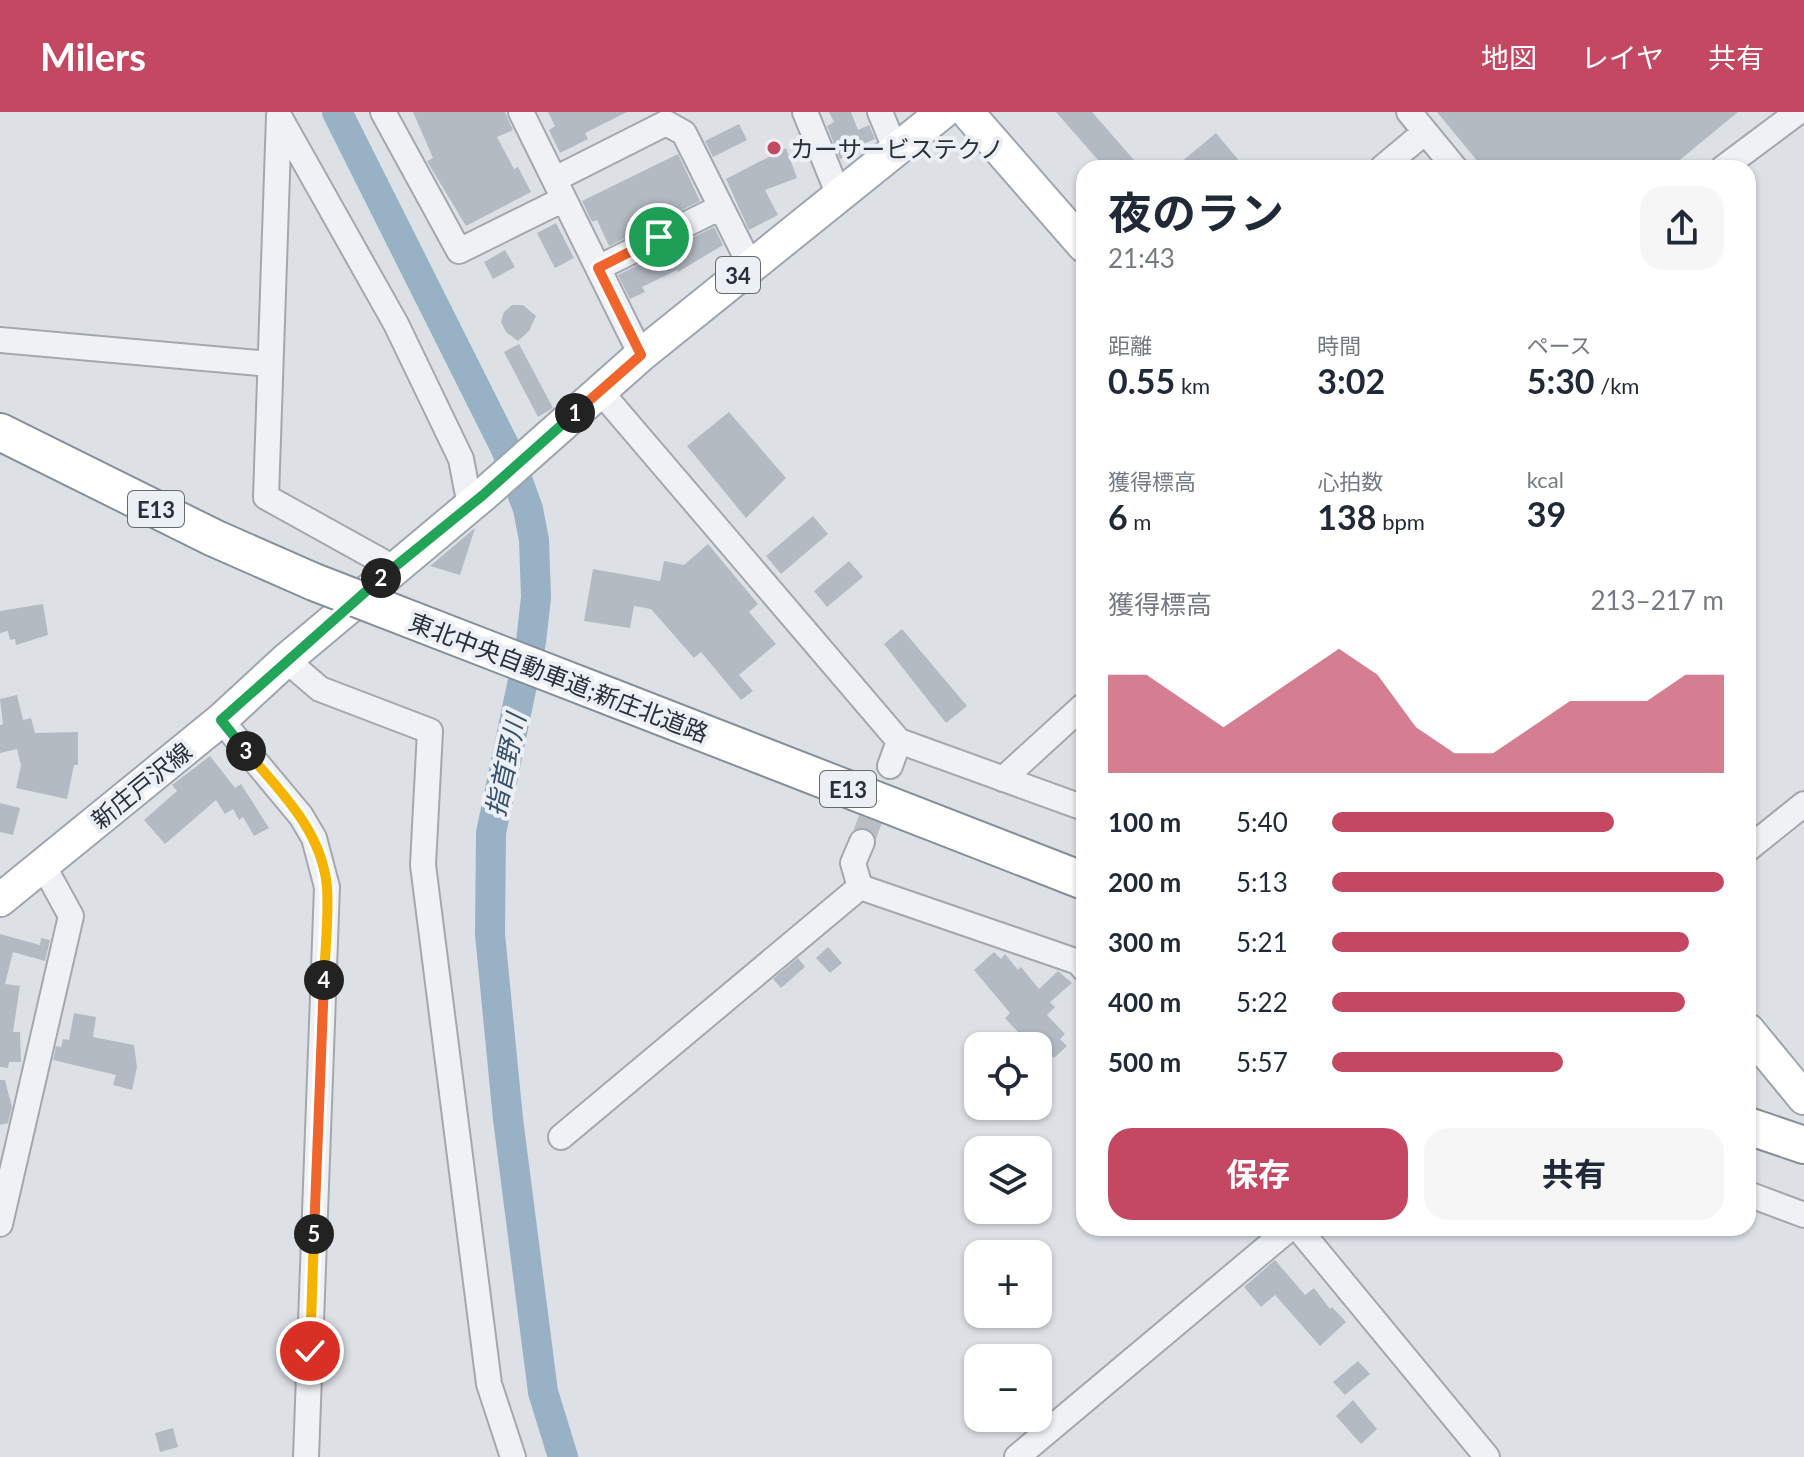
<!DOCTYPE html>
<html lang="ja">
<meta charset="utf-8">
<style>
:root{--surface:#fff;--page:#f6f6f7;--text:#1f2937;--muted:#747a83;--accent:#c54863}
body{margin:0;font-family:Lato,"Noto Sans JP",sans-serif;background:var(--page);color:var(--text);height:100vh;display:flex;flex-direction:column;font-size:30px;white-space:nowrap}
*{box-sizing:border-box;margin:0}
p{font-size:26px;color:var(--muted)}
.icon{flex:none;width:44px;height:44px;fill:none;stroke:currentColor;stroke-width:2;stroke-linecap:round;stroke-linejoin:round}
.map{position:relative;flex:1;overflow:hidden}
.sheet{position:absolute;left:1076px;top:48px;width:680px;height:1076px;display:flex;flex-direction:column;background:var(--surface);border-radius:24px;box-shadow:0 2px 6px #0004}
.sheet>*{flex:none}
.fabs{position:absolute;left:964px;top:920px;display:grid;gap:16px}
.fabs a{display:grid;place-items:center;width:88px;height:88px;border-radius:16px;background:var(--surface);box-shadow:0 2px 6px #0004;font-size:40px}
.pin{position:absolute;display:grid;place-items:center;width:68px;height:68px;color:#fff;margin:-34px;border:4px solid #fff;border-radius:50%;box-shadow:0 2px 8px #0007}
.km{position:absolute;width:40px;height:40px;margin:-20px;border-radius:50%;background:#222;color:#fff;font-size:22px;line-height:40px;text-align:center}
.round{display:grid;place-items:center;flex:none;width:84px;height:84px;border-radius:24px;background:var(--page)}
.summary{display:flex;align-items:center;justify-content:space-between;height:136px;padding:0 32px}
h1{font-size:44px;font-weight:700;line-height:60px}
.stats{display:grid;grid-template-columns:repeat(3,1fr);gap:12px;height:136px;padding:8px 32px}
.stats div{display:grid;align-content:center}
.stats b{font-size:34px;font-weight:700}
.stats small{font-size:22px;font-weight:400}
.stats p{font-size:22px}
.chart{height:224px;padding:16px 32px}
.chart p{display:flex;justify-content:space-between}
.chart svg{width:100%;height:144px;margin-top:8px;fill:var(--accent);opacity:.7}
.primary-button{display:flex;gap:16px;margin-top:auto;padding:16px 32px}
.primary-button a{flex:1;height:92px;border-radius:24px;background:var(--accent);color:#fff;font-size:32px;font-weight:700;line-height:92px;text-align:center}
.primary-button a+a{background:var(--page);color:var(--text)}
ul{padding:0 32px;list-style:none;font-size:26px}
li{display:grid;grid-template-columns:128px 96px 1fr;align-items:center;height:60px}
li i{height:20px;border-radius:10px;background:var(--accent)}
header{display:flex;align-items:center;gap:48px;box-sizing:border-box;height:112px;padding:0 40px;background:var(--accent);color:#fff}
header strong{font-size:38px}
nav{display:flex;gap:44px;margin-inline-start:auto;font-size:28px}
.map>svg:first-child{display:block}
</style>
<header>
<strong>Milers</strong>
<nav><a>地図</a><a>レイヤ</a><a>共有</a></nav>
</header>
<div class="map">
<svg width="1804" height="1345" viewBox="0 0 1804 1345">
<rect width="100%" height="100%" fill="#dde1e6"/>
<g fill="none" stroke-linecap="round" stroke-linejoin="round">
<path stroke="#99b1c4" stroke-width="30" d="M337,0l169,337 22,60 6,31 2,57 -5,45 -40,191 -1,101 18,185 35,273 20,65"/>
</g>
<path fill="#b4bac2" d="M413,0h92l8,18 -16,7 17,32 4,-2 13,25 -65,34 -39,-65 6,-3z
M548,0h79l-42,21 3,6 -28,14 -11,-23 6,-4z
M829,0h22l7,18 11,-5 6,14 -29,12 2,5 -8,3 -13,-33 7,-4z
M1056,0h36l49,56h-36z
M1437,0h301l-68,56h-21l-5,-6 -8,6h-153z
M739,12l8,16 -34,17 -8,-16z
M1216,21l29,35h-71z
M786,36l11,30 -32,12 13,25 -29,15 -23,-51z
M678,42l22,47 -91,45 -12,-26 -5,2 -10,-21z
M556,111l18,35 -19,10 -18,-35z
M714,115l9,18 -45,27 -1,-2 -35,17 3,5 -15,7 -12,-24z
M505,138l10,17 -22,12 -9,-17z
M512,193h11l13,11 -7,15 -11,10 -12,-9 -5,-10 3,-10z
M519,232l34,64 -15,9 -34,-65z
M729,300l57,66 -40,40 -59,-72z
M813,404l15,18 -47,40 -15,-18z
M475,416l-15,47 -30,-9z
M708,432l50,60 -9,8 27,32 -37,31 14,16 -12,9 -40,-48 -7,6 -43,-49 -17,-3 -4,22 -46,-7 9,-52 67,12 4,-20 20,4z
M849,449l14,16 -36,30 -13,-16z
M43,492l5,31 -32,10 -1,-6 -5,1 -2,-9 -8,2v-22z
M902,517l65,77 -21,17 -62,-79z
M17,583l6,25 8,-2 4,15 43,-1v33h-4l-7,34 -51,-11 5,-22 -4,-17 -17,4v-28l3,-1 -3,-25z
M210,644l25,32 6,-4 28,44 -15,8 -11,-19 -4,3 -6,-11 -8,5 -9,-14 -51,44 -21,-24 33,-29 -5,-6z
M0,691l20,5 -7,27 -13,-3z
M0,822l40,11 1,-7 9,2 -5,21 -32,-9 -8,32 15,2 -7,46h7l1,30h-12l-1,6 -8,-1z
M828,835l14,16 -12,10 -14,-15z
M994,840l7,7 4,-5 13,16 3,-3 18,22 19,-18 14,12 -22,19 5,5 -8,8 18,19 -5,5 7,7 -13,12 -8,-8 -8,7v-11h-7l-26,-28 5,-5 -36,-43z
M798,846l7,9 -24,21 -8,-9z
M74,901l22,4 -3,20 41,8 3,22 -5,23 -19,-5 3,-10 -63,-15 3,-14 5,1 2,-8 6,1z
M0,968h5l7,27 -4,16 -8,2z
M1275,1148l30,35 9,-7 16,21 2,-2 14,15 -26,24 -45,-51 -14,12 -17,-20z
M1358,1249l12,13 -25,21 -12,-13z
M1353,1288l24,29 -16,15 -25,-28z
M173,1316l5,19 -18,5 -5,-19z"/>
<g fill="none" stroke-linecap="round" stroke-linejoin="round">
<path stroke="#b9bec4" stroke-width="24" stroke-dasharray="24 12" stroke-linecap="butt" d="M862,730l28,-76"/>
<defs>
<path id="minor" d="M383,0l76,139 105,-52
M521,0l120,243
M805,0l35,86
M880,0l16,39
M1409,0l46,56
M279,4l-13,381 128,71
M280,6l116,206 65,135 9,47
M1382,56l43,-36
M1723,56l75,-56
M555,67l111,-56 18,10 66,132
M598,156l123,-61
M0,228l270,24
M600,279l299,350 -9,25
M286,548l34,29 110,42 -7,134 66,519 24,73
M221,608l80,96 13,22 13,49 -21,570
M899,629l185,67
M1003,667l81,-74
M862,730l-9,21 7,24 218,75 6,7
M1748,737l56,-45
M561,1025l299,-250
M1748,1082l56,21
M0,1112l71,-308 -28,-51
M1298,1116l189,229
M1017,1345l273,-229"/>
<path id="major" d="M967,0l117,134
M0,788l221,-180 65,-60 197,-165 158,-140 302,-243
M1748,918l56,68"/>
<path id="highway" d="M0,320l214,106 100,44
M611,585l473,184
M1748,1014l56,19"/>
</defs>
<use href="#minor" stroke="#a3a8af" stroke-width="28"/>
<use href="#major" stroke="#9da6b0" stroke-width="36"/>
<use href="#highway" stroke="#858f9b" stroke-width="40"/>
<use href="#minor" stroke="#eff1f4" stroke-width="24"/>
<use href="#major" stroke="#fff" stroke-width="32"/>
<use href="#highway" stroke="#fff" stroke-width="36"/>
<defs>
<path id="highway-bridge" d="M314,470l297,115"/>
</defs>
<use href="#highway-bridge" stroke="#858f9b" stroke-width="40" stroke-linecap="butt"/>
<use href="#highway-bridge" stroke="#fff" stroke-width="36"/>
</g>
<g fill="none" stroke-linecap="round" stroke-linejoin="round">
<defs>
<path id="split-1" d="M575,301l66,-58 -43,-87 61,-31"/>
<path id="split-2" d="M381,466l102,-83 92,-82"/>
<path id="split-3" d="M246,639l-25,-31 160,-142"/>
<path id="split-4" d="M246,639c35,41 76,80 81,136 2,30 -2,63 -3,93"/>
<path id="split-5" d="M314,1122l10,-254"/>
<path id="split-6" d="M310,1239l4,-117"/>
</defs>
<use href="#split-1" stroke="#fff" stroke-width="16"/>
<use href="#split-2" stroke="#fff" stroke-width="16"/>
<use href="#split-3" stroke="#fff" stroke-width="16"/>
<use href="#split-4" stroke="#fff" stroke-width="16"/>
<use href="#split-5" stroke="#fff" stroke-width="16"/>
<use href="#split-6" stroke="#fff" stroke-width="16"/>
<use href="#split-1" stroke="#f0652b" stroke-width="10"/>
<use href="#split-2" stroke="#22a559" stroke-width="10"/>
<use href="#split-3" stroke="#22a559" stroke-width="10"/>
<use href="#split-4" stroke="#f5b400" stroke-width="10"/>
<use href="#split-5" stroke="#f0652b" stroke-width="10"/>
<use href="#split-6" stroke="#f5b400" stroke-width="10"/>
</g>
<circle fill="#c54863" stroke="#eceff3" stroke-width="3" cx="774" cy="36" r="8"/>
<g text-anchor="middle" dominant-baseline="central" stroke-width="8" stroke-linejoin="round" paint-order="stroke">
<g fill="#eceff3" stroke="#626972" stroke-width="2">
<rect x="716" y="145" width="44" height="36" rx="6"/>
<rect x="128" y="379" width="56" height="36" rx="6"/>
<rect x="820" y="659" width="56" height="36" rx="6"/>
</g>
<g font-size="22" font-weight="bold" fill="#27303b">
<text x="738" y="163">34</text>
<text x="156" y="397">E13</text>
<text x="848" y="677">E13</text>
</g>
<g font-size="24" fill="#27303b" stroke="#eceff3" text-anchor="start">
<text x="790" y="36">カーサービステクノ</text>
</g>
<g font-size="24" fill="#27303b" stroke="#eceff3">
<text transform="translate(559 565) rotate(21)">東北中央自動車道;新庄北道路</text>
<text transform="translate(141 673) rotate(-39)">新庄戸沢線</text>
</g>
<g font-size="26" font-style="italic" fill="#34516c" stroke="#eceff3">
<text transform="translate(505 653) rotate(-78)">指首野川</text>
</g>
</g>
</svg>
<div class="fabs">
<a><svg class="icon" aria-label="locate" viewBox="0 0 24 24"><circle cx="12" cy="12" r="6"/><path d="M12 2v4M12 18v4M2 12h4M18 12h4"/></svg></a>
<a><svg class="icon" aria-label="layers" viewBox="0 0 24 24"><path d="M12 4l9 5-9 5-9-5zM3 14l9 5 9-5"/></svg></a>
<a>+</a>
<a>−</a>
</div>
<div class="pin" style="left:659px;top:125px;background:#1e9e55"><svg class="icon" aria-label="arrive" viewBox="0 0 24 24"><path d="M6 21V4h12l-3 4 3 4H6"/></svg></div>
<div class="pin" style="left:310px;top:1239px;background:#d93025"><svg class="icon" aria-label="check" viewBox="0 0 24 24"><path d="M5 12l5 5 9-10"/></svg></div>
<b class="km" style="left:575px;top:301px">1</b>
<b class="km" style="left:381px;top:466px">2</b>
<b class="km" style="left:246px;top:639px">3</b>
<b class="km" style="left:324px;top:868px">4</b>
<b class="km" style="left:314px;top:1122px">5</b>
<section class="sheet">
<div class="summary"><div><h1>夜のラン</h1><p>21:43</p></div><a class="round"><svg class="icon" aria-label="share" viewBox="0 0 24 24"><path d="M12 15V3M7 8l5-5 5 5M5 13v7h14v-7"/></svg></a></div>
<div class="stats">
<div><p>距離</p><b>0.55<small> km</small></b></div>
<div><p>時間</p><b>3:02</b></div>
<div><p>ペース</p><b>5:30<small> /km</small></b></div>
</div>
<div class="stats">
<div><p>獲得標高</p><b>6<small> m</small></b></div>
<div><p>心拍数</p><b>138<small> bpm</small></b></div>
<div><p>kcal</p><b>39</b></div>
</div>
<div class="chart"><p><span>獲得標高</span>213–217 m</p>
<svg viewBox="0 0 160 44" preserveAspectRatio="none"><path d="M0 44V14L10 14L20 22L30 30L40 22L50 14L60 6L70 14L80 30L90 38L100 38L110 30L120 22L130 22L140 22L150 14L160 14V44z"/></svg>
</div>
<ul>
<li><b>100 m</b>5:40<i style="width:72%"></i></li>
<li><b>200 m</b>5:13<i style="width:100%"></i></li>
<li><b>300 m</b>5:21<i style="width:91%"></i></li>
<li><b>400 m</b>5:22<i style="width:90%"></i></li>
<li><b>500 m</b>5:57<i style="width:59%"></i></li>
</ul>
<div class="primary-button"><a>保存</a><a>共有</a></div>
</section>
</div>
